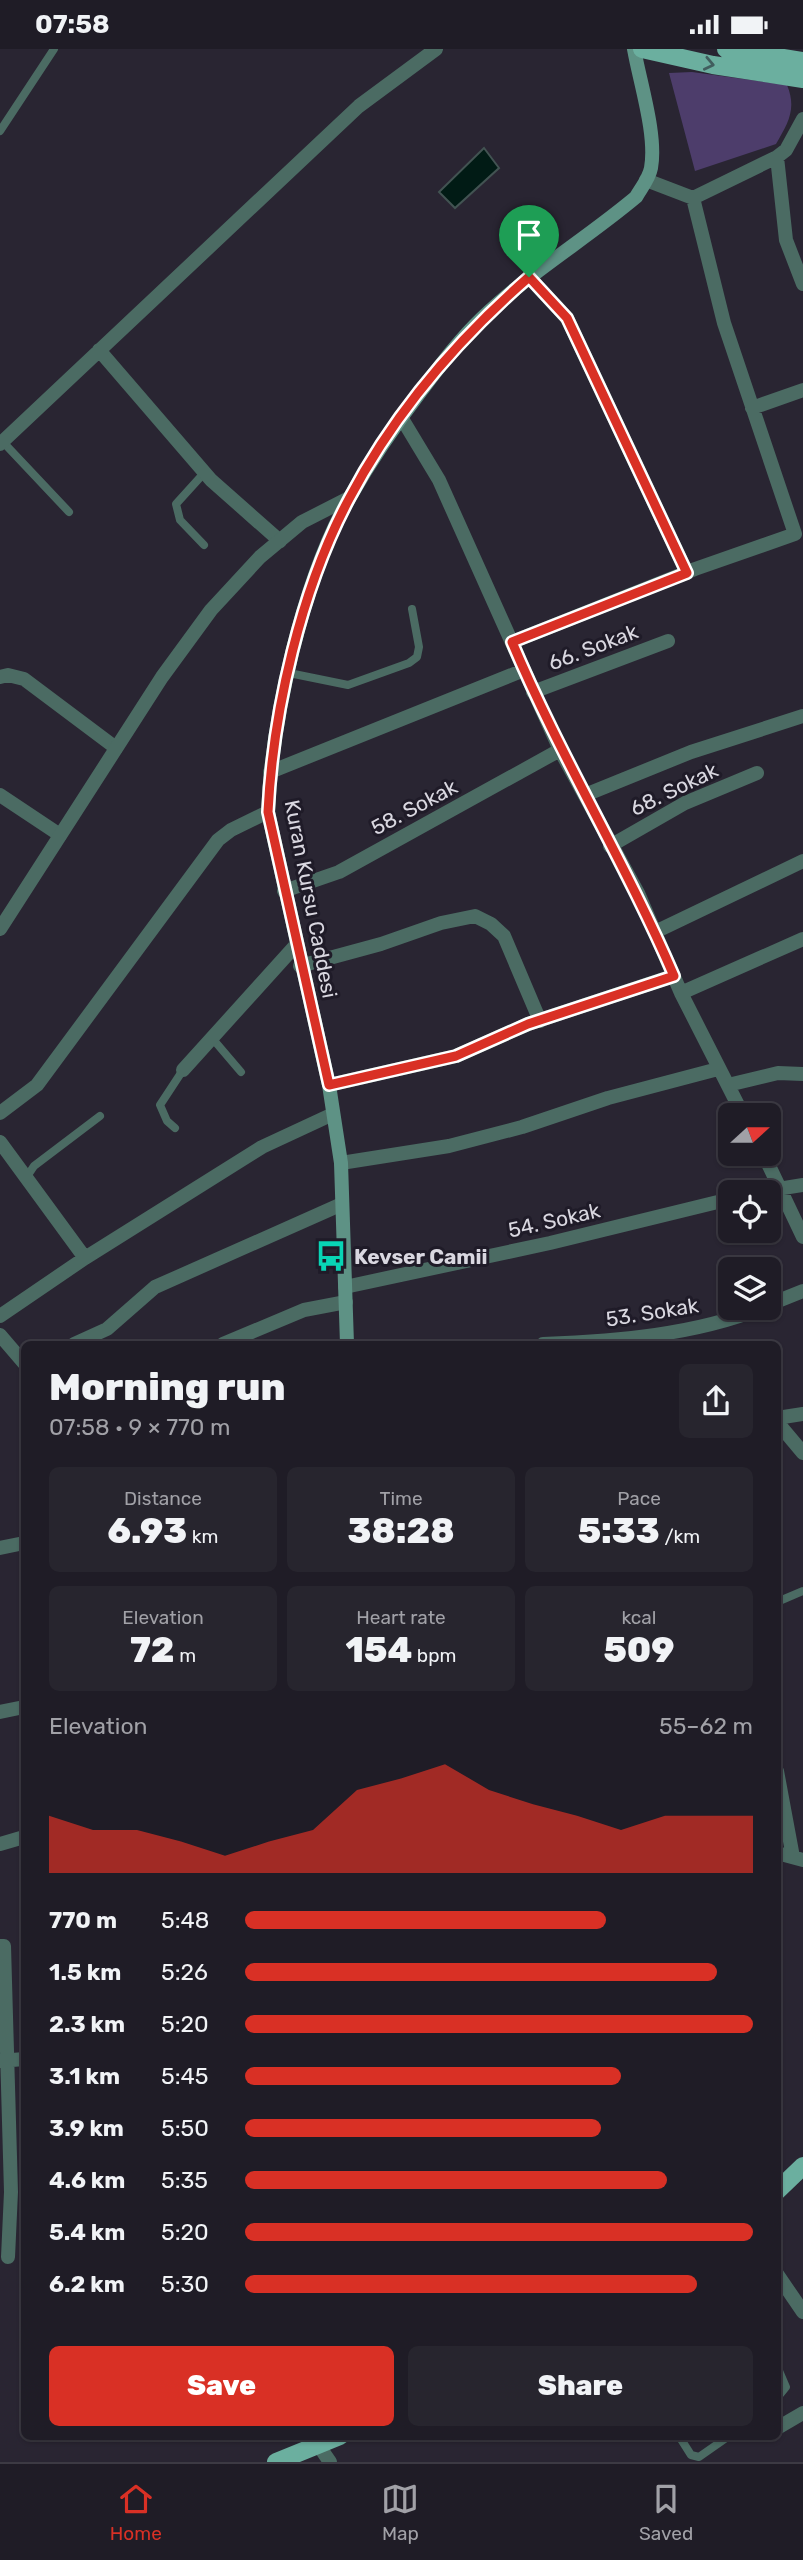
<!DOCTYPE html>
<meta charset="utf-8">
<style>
:root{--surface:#1f1c26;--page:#27252e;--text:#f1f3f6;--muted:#a1a1a7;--line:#3c3a43;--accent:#d93025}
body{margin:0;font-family:Rubik,sans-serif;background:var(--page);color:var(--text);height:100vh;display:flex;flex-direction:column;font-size:26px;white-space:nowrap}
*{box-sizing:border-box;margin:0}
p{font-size:23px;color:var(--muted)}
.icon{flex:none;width:38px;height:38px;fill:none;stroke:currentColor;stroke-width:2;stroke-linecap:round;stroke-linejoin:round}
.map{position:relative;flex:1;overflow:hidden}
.panel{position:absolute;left:21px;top:1292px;width:760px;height:1099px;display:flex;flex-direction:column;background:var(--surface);border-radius:10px;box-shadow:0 2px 5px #0004,0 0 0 2px var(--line)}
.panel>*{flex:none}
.needle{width:46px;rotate:69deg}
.controls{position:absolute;left:718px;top:1054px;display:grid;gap:14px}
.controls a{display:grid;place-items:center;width:63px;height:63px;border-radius:10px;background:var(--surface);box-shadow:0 2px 5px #0004,0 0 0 2px var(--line);font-size:35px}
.pin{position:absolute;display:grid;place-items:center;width:60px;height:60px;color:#fff;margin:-72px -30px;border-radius:50% 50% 50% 0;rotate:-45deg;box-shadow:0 0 7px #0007}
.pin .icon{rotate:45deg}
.round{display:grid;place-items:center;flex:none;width:74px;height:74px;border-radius:10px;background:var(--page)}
.overview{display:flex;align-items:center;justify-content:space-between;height:119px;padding:0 28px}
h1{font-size:38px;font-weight:800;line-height:52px}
.figures{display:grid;grid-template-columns:repeat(3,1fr);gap:10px;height:119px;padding:7px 28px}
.figures div{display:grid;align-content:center;border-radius:10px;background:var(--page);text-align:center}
.figures b{font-size:35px;font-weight:800}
.figures small{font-size:19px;font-weight:400}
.figures p{font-size:19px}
.chart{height:196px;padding:14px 28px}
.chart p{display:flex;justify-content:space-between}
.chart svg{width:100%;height:126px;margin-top:7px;fill:var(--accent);opacity:.7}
.primary-button{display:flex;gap:14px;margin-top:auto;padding:14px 28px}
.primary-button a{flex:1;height:80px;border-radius:10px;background:var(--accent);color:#fff;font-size:28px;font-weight:800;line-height:80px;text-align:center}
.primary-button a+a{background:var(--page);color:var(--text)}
ul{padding:0 28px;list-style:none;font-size:23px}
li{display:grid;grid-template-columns:112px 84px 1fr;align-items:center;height:52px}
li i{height:18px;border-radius:9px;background:var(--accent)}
.status{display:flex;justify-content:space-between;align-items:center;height:49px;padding:0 35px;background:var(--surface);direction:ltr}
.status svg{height:19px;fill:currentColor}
.tabs{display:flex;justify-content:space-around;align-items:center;height:98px;border-top:2px solid var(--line);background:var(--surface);font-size:19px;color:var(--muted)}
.tabs a{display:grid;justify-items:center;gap:4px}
.tabs .active{color:var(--accent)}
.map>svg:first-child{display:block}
</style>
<div class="status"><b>07:58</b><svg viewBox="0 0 49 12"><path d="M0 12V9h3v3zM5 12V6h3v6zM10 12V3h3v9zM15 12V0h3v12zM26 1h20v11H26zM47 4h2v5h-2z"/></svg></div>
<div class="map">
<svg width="803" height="2413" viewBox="0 0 803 2413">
<rect width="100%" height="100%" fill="#292532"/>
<path fill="#4d3d6b" d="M692,23l95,13c10,24 1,38 -11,59l-81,27 -26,-98z"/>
<path fill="#011b15" stroke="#425352" stroke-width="2" d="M484,99l15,20 -44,40 -16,-16z"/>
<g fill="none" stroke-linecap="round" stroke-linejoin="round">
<path stroke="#4b6b63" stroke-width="8" d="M0,82l54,-82
M3,393l66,70
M204,496l-24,-25 -4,-16 29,-32
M289,624l59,12 61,-22 8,-6 2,-10 -7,-38
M212,989l29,34
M175,1079l-8,-7 -7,-16 23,-35
M26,1129l8,-12 66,-50
M777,1553l26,-11
M777,2317l9,21 -9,11
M679,2387l12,19 8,2 30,-21"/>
<path stroke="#4b6b63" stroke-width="14" d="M777,108l9,83 17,44
M646,131l47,18
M693,149l84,-41 9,-7 17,-31
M529,228l38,41 120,255
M99,301l112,130 69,61
M752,359l51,-18
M401,368l38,63 121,270 78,143 43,100 62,122
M0,395l359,-338 77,-57
M512,593l183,-73 100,-35 -71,-211 -31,-125
M0,628l8,-2 16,4 92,69
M533,643l135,-51
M270,723l254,-102
M0,746l60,40
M585,746l106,-43 112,-36
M610,797l75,-43 72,-30
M284,842l55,-19 221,-122
M655,883l148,-71
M300,917l81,-22 60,-21 34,-7 16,8 13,12 36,85
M681,944l122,-54
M183,1021l113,-125
M329,1036l127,-29 72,-32 145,-48
M728,1036l50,-12 25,1
M0,1064l37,-28 181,-245 13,-10 37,-18
M0,1093l85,116 177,-111 71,-33
M763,1104l40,84
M341,1114l108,-17 73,-19 86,-29 110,-29
M759,1143l44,-7
M345,1238l205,-44 180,-44
M768,1256l35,-14
M0,1267l85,-58
M0,1286l24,28
M74,1295l33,-15 48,-42 187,-83
M223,1295l81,-34 42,-8
M543,1295c73,-3 153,-9 221,-37
M777,1369l26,-4
M777,1373l26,31
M0,1499l24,-5
M0,1663l24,-5
M777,1722l16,86
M0,1795l24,-7
M777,1804l26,7
M0,1897h4l7,246 -3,65
M0,2012l24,-2
M777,2225l26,38
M779,2378l24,-14
M319,2397l11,16"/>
<path stroke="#4b6b63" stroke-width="14" d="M0,880l162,-252 49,-67 49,-53 42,-35 47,-24"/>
<path stroke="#5e9285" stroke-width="14" d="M347,1295l-6,-181 -12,-78 -61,-273c4,-95 35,-233 82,-315 21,-37 45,-72 71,-106 19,-25 38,-51 61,-73 47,-45 104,-79 154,-121 5,-9 13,-18 15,-29 6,-33 -11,-85 -17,-119"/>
<path stroke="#6baf9f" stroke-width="18" d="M642,0l71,16 90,14
M726,0l77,12
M777,2142l26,-25
M276,2413l64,-26"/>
</g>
<defs><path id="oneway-chevron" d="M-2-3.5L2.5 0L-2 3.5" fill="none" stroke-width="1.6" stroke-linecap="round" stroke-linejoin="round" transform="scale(1.75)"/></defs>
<use stroke="#415e5e" href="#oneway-chevron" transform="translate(709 15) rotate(12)"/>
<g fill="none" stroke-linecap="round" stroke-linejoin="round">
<defs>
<path id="route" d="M529,228l38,41 120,255 -175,69c48,114 113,220 162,334l-146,48 -72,32 -127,29 -61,-273c5,-101 33,-223 81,-313 44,-84 109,-160 180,-222z"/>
</defs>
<use href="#route" stroke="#fff" stroke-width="14"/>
<use href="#route" stroke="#d93025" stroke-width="9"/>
</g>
<defs>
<symbol id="bus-bare" viewBox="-9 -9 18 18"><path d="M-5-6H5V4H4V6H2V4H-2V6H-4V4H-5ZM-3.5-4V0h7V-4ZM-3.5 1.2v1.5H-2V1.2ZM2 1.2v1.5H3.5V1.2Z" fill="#08d5b5" stroke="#1f1b28" stroke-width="2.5" paint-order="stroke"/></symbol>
</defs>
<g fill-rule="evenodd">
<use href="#bus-bare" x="309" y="1185" width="44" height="44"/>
</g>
<g text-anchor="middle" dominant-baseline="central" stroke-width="6" stroke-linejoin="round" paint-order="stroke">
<g font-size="21" fill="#d9d7e0" stroke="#1f1b28">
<text transform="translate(593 598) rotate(-21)">66. Sokak</text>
<text transform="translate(674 740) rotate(-26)">68. Sokak</text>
<text transform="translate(414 758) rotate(-28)">58. Sokak</text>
<text transform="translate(311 850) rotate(79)">Kuran Kursu Caddesi</text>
<text transform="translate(554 1171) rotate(-13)">54. Sokak</text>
<text transform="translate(652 1263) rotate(-9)">53. Sokak</text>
</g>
<g font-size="21" font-weight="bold" fill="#d9d7e0" stroke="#1f1b28" text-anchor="start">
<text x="354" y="1207">Kevser Camii</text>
</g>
</g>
</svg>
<div class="controls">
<a><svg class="needle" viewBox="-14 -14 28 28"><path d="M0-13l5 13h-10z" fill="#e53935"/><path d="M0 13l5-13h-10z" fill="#a1a1a7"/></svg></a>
<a><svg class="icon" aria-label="locate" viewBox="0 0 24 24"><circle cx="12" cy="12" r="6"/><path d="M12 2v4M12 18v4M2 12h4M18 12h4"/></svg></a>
<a><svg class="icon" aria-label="layers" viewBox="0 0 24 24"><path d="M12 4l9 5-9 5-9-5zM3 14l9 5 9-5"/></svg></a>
</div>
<div class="pin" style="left:529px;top:228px;background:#1e9e55"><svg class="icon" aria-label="arrive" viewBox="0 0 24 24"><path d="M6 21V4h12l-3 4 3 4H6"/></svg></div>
<section class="panel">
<div class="overview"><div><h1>Morning run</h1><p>07:58 · 9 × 770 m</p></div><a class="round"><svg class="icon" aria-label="share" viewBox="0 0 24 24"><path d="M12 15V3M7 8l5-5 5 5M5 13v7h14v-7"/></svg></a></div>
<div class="figures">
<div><p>Distance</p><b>6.93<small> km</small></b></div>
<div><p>Time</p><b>38:28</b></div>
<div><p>Pace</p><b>5:33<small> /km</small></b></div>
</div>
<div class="figures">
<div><p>Elevation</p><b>72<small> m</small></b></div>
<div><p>Heart rate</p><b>154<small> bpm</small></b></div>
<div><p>kcal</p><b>509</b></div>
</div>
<div class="chart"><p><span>Elevation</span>55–62 m</p>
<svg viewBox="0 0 160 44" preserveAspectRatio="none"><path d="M0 44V24L10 29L20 29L30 33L40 38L50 33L60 29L70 15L80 11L90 6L100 15L110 20L120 24L130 29L140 24L150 24L160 24V44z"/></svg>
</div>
<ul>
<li><b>770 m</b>5:48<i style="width:71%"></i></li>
<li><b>1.5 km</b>5:26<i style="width:93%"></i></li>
<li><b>2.3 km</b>5:20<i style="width:100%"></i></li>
<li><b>3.1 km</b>5:45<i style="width:74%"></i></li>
<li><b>3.9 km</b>5:50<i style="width:70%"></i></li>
<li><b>4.6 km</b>5:35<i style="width:83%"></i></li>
<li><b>5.4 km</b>5:20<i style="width:100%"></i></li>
<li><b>6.2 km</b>5:30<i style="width:89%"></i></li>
</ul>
<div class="primary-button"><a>Save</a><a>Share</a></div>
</section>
</div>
<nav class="tabs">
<a class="active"><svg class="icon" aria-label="home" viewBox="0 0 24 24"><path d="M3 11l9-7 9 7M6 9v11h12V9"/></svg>Home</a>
<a><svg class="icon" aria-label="map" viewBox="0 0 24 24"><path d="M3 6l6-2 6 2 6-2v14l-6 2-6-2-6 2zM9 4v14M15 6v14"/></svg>Map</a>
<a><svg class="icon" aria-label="saved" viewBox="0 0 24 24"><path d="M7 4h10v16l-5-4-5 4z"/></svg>Saved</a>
</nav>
